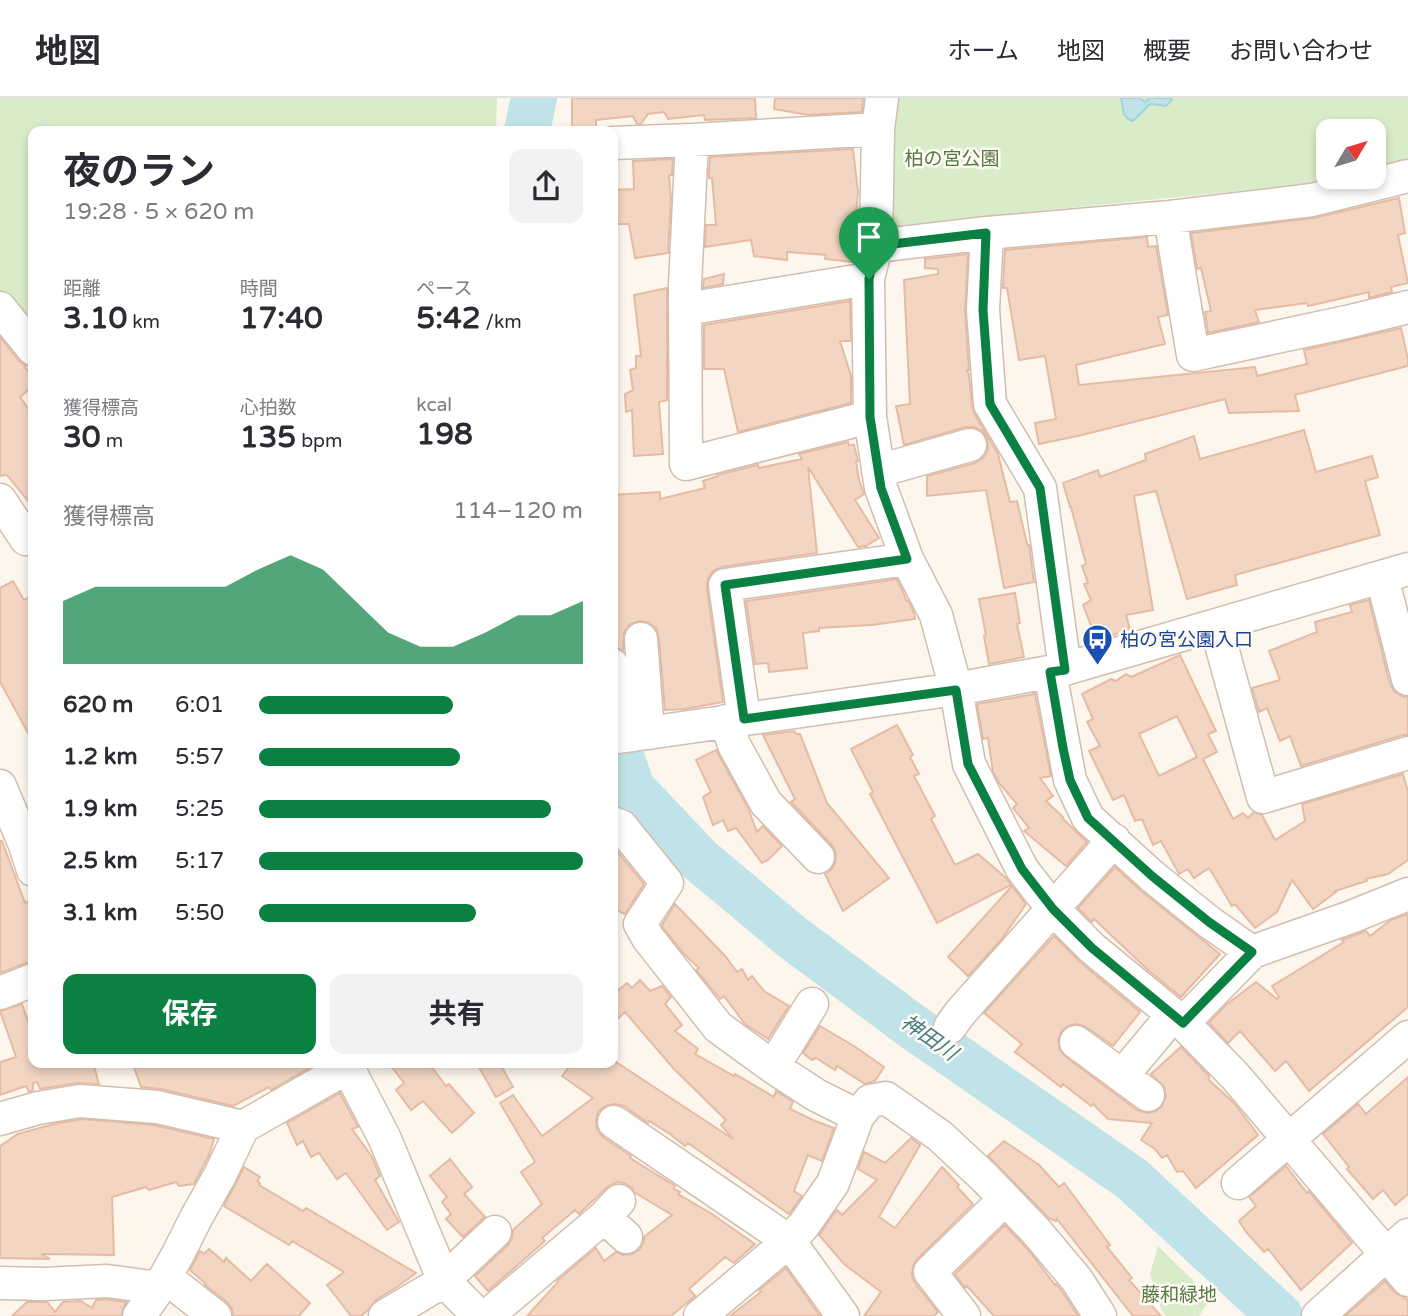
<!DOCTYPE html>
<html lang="ja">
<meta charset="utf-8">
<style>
:root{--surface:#fff;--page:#f2f2f3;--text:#2b2b33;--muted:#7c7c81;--line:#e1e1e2;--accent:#0b8043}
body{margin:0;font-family:"Varela Round","Noto Sans JP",sans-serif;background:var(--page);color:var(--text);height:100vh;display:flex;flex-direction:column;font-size:26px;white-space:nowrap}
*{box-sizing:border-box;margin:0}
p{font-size:23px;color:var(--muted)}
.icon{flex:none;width:38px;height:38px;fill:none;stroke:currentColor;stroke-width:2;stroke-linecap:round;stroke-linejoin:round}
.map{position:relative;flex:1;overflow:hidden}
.drawer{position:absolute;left:28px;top:28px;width:590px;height:942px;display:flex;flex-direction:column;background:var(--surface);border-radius:14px;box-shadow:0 4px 10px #0003}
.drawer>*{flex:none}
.needle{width:46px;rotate:52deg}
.fabs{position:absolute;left:1316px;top:21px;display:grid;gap:14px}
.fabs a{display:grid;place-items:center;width:70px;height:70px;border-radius:14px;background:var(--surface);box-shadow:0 4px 10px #0003;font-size:35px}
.pin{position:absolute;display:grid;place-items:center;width:60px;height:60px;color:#fff;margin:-72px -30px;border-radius:50% 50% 50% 0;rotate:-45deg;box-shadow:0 0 7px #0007}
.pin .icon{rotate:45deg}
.round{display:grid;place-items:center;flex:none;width:74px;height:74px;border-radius:14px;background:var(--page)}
.headline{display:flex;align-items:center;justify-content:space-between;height:119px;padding:0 35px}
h1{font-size:38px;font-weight:700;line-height:52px}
.figures{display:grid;grid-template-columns:repeat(3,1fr);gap:10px;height:119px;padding:7px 35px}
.figures div{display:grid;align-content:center}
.figures b{font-size:30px;font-weight:700}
.figures small{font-size:19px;font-weight:400}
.figures p{font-size:19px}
.chart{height:196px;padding:14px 35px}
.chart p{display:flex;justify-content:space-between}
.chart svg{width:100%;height:126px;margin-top:7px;fill:var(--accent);opacity:.7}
.action{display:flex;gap:14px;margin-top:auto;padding:14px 35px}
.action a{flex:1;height:80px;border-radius:14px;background:var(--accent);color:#fff;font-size:28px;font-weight:700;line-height:80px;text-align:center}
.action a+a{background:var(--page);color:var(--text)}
ul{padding:0 35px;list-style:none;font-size:23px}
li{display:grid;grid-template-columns:112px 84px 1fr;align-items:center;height:52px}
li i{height:18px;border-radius:9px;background:var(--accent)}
header{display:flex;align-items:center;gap:42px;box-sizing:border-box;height:98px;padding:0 35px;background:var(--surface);border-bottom:2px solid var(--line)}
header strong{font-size:33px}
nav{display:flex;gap:38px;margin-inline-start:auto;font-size:24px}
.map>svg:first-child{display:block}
</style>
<header>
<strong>地図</strong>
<nav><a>ホーム</a><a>地図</a><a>概要</a><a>お問い合わせ</a></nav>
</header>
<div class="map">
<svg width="1408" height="1218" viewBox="0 0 1408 1218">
<rect width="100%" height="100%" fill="#fdf6ec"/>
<path fill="#d8ecc9" d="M0,0h497l-1,33h-463v222l-33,-39z
M893,0h515v66l-34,9v-42h-46v46h33l-10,3 -313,31 -155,19z
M1158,1148l53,52 -12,18h-33l-4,-5 -12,-37z"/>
<path fill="#bfe3e8" stroke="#a5d3da" stroke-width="2" d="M1121,0h18l6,4 3,-2v-2h23l1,2 -6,6 -16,-2 -17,17 -5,-2 -4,-5z"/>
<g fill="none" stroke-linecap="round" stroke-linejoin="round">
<path stroke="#bfe3e8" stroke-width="46" d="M527,33l7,-33
M612,633l20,57 68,72 92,77 121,90 219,152 148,137"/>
</g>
<path fill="#f3d5c3" stroke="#e6bba3" stroke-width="2" fill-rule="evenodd" d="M572,0h183l1,20 -51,2 -1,-5 -36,4 -4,-7 -16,2 -7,10h-4l-4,-8 -37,4v7l-24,1z
M775,0h88l-1,13 -2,1 -52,3 -34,-6z
M853,51l5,43 -6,70 -27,-3 1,-4 -39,-3v8l-33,-4 -3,-16 -46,7 1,-22h10l-4,-47h-3v-5l1,-16z
M673,61l-1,16h-3l2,23 -3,55 -33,5 -6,-34h-17v-34l22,-1 -1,-28z
M1399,100l6,35 -7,2 10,48 -17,4 1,5 -23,6v-6l-61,14 -1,-3 -52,7 4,12 -51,11 -3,-21 6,-1 -10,-43 -4,1 -6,-36 123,-15z
M1147,139l1,10 8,-1 12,69 -10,2 7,27 -89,21 3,20 176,-18 2,9 50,-12 -3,-14 97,-22 7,31v7l-113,29 4,16 -70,2 -4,-14 -143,36 -43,9 -4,-21 21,-4 -11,-63 -26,4 -12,-72h-4l2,-38z
M968,156l-3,57 4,59h-2l2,5 3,30 2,8 24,41 12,48 7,-1 10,43 2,1 5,37 -30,6 -18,-98 -59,6v-20l48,-13 8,-5 5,-8 -1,-11 -4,-7 -8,-5h-9l-62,18 -8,-39 14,-2 -6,-124 34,-6v-5l-13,-1v-9z
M724,176l-1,10 -20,4 1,-9z
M667,190v112l-8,2 4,52 -29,2 -2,-46 -6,2 -1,-18 8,-4 -3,-20 6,-2v-12h5l-7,-61z
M850,203l1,40h-11l11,35v27l-113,29 -14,-63h-20v-44z
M0,239l19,24 8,5 -2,1 8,11v8l-13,11 13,18v92l-26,-32 -7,1z
M1304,332l12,42 56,-16 6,21 -13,4 15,54 -145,40 2,10 -50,14 -31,-108 -22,5 19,114 -27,5 4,14 -33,12 -14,-36 8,-5 -7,-16 4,-1 -6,-17 4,-2 -15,-57h-1l-7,-24 35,-13 2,7 46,-17 -1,-6 49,-18 6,23z
M848,344l1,3h5l4,16h-2l3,19 5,14 -9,6 24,38 -13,8 -8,1 -50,-80 9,86 -95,14 -9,4 -5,8 -1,9 16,114 -38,7 -20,1 -6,-72 -3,-10 -8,-6 -8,-1 -10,3 -6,8 -1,19 -7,-4 -4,-13v-55l5,-49 -5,-1v-34l48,-3v7l45,-11 -2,-7 15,-5 -1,-1 41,-10 1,3 43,-9 -3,-5z
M897,481l8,17 1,5 2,-1 6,13 1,6 -43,6 -53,3v3l-16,2 4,35 -38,4 -1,-9 -13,1 -9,-63z
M13,483l11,19 9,-5v147l-33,-60v-94z
M1015,495l5,30 -3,1 7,33 -35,7 -5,-28 2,-1 -7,-36z
M1369,502l21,84 5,8 7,4 6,1v38h-5l-102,31 -11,-30 -10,5 -13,-33 -8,4 -7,-24 28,-8 -11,-29 48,-19 -2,-10 37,-10 -2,-7z
M1180,557l36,76 -8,3 9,18 -14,7 30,60 10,-6 5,5 6,-6 8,3 13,25 30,-19 -3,-17 101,-30 5,18v68l-20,14 -22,5 1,2 -32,10 1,1 -23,17 -21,-29 -15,32 -22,16 -20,-24 -3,2 -23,-38 -15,10 -6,-9 -9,5 -18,-33 -8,4 -11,-26 -7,2 -11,-26 -11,5 -24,-49 11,-5 -13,-24 6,-3 -11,-25 29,-15 5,2 10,-7 5,3zM1177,618l20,41 -38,19 -20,-42z
M1035,596l16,82 -11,2 13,18 -7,5 17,16 -1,1 25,24 -21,24 -42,-35 5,-3 -16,-20 4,-4 -18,-21 -6,-11 -5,-34 -5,1 -6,-35z
M897,627l16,30 -3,2 9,17 -5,2 21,40 -4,3 24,46 23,-11 28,24 5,7 -74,38 -67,-129 3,-2 -22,-43z
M794,633l2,3h4l27,69 62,75 -46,33 -18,-37 6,-4 4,-7 1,-11 -5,-8 -40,-42 4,-3 -32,-64z
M716,652l32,58 9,24 6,-6 19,20 -14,14 -6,3 -26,-35 -8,3 -5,-11 -10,5 -10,-28 8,-5 -15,-32z
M0,743h2l23,62 4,-2 4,13v48l-7,1 -26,10z
M612,747l32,39 -19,30 -13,-6z
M1115,769l25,23 80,64 -39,43 -33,-27 -54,-51 -2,3 -14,-14z
M1012,788l14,18 -25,36 -33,36 -20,-19z
M675,806l51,53 11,15 5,-3 6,11 4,-4 12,15 25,15 -21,33 -23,-15 -21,-28 -4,3 -24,-29 3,-2 -15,-14 -21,-26 -1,-3z
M1408,816v93l-99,84 -23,-30 -11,10 -35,-40 -12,12 -19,-20 17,-18 30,-23 21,17 2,-2 -7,-11 72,-44 -2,-2 24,-9 4,5 21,-16z
M1054,838l26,26 60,50 -27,34 -27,-19 -9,-3 -9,2 -7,6 -3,9 2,9 5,6 72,54 10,3 9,-2 6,-5 4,-10 -2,-9 -13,-13 30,-27 28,29v4l26,24 23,31 -62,53 -13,-17 -6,1 -10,-17 -5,3 -7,-9 -14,-9 11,-17 -44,-4 -15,-15 -2,2 -28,-22 -2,3 -46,-35 7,-8 -38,-31z
M640,882l10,11 12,-5 9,11 -6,7 17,21 -7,6 23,18 -3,5 39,22 1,-2 39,23 2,-6 17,11 -3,7 25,12 19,7 -12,33 -14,-6 -14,36 8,5 -13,18 -101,-71 -3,3 -15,-12 -21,-13 -1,2 -24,-17 -9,-2 -10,2 -7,6 -2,9 1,8 6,8 28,19 -1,2 45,28 -1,3 6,3 -2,2 34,20 43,30 -21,19 -9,-6 -36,32 6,7 -24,20h-144l31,-34 -1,-1 39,-33 8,13 12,-9 7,3 9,-1 8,-5 4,-7v-5l28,-22 -38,-23 -3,-5 -7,-4 -6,-1 -5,2 -7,4 -27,26 -4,-4 -33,28 3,3 -57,50 -13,-15 33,-31 4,-7 1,-8 29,-26 -21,-32 14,-10 -35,-59 13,-8 29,41 51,-38 -31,-22 11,-14h43l117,77 -12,-14 5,-5 -52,-51 -49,-57 -13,12v-29l15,-12 5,5z
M22,906l11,32v26h60l6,22 -22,-1 -37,6 -3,-7 -4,1v7l-4,2 -3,-6 -26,9v-33l16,-5 -16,-46z
M820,928l34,20 30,21 -9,14 -10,3 -28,-18 -2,4 -19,-12 -4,2 -9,-7z
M132,964h187l-48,28 -2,-3 -36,19 -72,-17 -20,-2z
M388,964h40l18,24 3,-2 25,29 -22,20 -29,-32 -12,9 -15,-20 8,-7z
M476,964h23l14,25 -17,10z
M1408,979v117l-13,11 -12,-15 -10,9 -26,-30 2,-2 -26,-33 35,-30 8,10z
M340,995l18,34 -6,2 20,28 8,19 -5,4 24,42 -12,8 -41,-57 -9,6 -18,-26 -8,4 -8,-16 -6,4 -10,-22z
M81,1021l73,6 60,14 -5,16 -15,29 -15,2 -3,-4 -27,8 -3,-3 -34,10 2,58 -73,-1 9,5 -50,-1v-112l18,-12 36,-10z
M911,1040l9,7 -41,72 16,11 47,-61 17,18 -2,2 16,17 -56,55 -4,7 -1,9 3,8 23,29 -4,4h-70l17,-24 -37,-28 -25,-29 16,-23 2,-2 5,5 35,-35 -19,-11 6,-17 21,11z
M1004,1043l35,24 20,22 5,-4 46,62 -3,2 25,31 -3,2 32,36h-28l-76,-97 -1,2 -6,-2 -62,-63z
M450,1061l22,28 -8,7 21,23 -22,20 -17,-18 5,-5 -9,-12 5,-5 -17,-21z
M1286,1068l21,27 2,-2 43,52 -51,47 -33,-41 -4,3 -18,-20 -7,-11 17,-15 -7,-9z
M244,1069l16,10 -3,4 3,2 -1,2 44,26 3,-3 110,65 -19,14 -21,13 -8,10 -7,6h-10l-24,-31 17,-13 -52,-31 -3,4 -65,-39z
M1005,1127l25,27 25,33 1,-1 6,7 16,25h-84l-27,-30 -2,2 -10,-14z
M209,1151l15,13 2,-4 25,23 16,-17 43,39 -11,13h-66l-1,-7 -5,-7 -22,-17 1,-1 -16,-14 10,-19 4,3z
M786,1170l34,48h-90l31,-24 -2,-2z
M1385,1183l9,11 14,8v16h-63z
M106,1201l20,3 -5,14h-109l15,-14h20l8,10 8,-10 18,-1 11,7 4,-8z"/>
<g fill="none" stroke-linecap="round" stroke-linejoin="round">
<defs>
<path id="minor" d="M882,0l-4,31 -2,117 -8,33 2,138 11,71 26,71 29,56 20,74 13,75 53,105 31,40 39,39 91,75 52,53 173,204
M692,42l-7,145 1,179 184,-47
M612,45l80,-3 186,-11
M1170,119l23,138 158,-34 57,-14
M987,135l-4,77 7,94 50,84 25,181
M876,148l111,-13 183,-16 142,-17 96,-24
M0,210l33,41
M686,211l182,-30
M878,373l92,-26
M0,402l26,39
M1382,479l26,102
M1216,528l47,171 145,-44
M641,541l7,94
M612,567l24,68
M1050,574l20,108 18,38 64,58 57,46 43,30
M744,621l-19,-134 182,-26
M726,623l8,24 32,58 52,54
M612,640l344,-49 109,-20 343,-100
M0,688l25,59 8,25
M612,725l9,3 46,57 -27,41 8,14 70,89 55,40 43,28 42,21
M0,895l33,-13
M1183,925l69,-71 99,-35 57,-23
M950,929l10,-14 154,-173
M1076,944l72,53
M345,964l39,75 60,144 35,35
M773,969l39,-63
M1122,978l51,-61
M0,1021l38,-11 42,-7 77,6 86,20
M614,1024l175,119 54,75
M1238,1085l170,-146
M604,1119l22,20
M442,1178l16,-9 37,-35
M165,1179l50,39
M0,1185l44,1 63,-3 52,7
M139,1218l20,-28 19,-34 18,-36 24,-43 23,-48 105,-60
M385,1218l59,-35
M487,1218l117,-99 15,-16
M700,1218l89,-75 15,-16 29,-42 25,-67 12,-15 16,-3 54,38 45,42 50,52 42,50 23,36
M964,1218l-34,-44 75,-73
M1318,1218l90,-81"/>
</defs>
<use href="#minor" stroke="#d1beb0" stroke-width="35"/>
<use href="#minor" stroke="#fff" stroke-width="32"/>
</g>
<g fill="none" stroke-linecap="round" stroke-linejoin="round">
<defs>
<path id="route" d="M986,135l-3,77 7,94 50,84 25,182 -15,2 13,76 7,32 18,38 64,58 57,46 43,30 -69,71 -91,-75 -39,-39 -31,-40 -54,-105 -12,-74 -212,29 -19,-134 182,-26 -26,-71 -11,-71 -1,-138 7,-33z"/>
</defs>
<use href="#route" stroke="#fff" stroke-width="14"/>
<use href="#route" stroke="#0b8043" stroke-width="9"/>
</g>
<defs>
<symbol id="bus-pin" viewBox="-11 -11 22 30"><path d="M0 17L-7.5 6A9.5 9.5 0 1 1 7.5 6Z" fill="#1a4fb4" stroke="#fffaf3"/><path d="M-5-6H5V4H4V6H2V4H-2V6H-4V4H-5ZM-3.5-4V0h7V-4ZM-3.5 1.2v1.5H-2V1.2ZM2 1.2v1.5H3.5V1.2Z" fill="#fff"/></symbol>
</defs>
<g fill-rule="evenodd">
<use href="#bus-pin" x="1080" y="524" width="35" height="47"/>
</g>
<g text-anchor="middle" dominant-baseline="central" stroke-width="5" stroke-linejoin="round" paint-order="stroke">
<g font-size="19" fill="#537a41" stroke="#fffaf3">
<text x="952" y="61">柏の宮公園</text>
<text x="1179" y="1197">藤和緑地</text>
</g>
<g font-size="19" fill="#164399" stroke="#fffaf3" text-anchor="start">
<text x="1120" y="542">柏の宮公園入口</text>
</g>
<g font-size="21" font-style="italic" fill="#437c86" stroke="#fffaf3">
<text transform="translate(929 940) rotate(35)">神田川</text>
</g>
</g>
</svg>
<div class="fabs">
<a><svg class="needle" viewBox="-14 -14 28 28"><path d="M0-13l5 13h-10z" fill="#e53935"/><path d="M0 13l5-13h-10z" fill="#7c7c81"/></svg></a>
</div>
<div class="pin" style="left:869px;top:181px;background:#1e9e55"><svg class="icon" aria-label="arrive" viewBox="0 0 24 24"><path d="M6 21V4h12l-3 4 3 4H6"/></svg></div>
<section class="drawer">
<div class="headline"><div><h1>夜のラン</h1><p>19:28 · 5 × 620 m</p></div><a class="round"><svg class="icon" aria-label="share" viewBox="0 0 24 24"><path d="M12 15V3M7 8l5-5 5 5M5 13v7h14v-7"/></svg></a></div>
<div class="figures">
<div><p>距離</p><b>3.10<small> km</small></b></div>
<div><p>時間</p><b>17:40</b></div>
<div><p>ペース</p><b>5:42<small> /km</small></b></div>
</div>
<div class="figures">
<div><p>獲得標高</p><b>30<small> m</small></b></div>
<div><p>心拍数</p><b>135<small> bpm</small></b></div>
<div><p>kcal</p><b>198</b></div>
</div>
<div class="chart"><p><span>獲得標高</span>114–120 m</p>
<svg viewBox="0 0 160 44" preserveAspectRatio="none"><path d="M0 44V22L10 17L20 17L30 17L40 17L50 17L60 11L70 6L80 11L90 22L100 33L110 38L120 38L130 33L140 27L150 27L160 22V44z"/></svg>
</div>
<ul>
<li><b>620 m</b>6:01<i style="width:60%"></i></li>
<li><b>1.2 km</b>5:57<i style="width:62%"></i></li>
<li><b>1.9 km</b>5:25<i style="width:90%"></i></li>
<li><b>2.5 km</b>5:17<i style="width:100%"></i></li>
<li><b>3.1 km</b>5:50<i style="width:67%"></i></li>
</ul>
<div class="action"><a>保存</a><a>共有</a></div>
</section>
</div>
